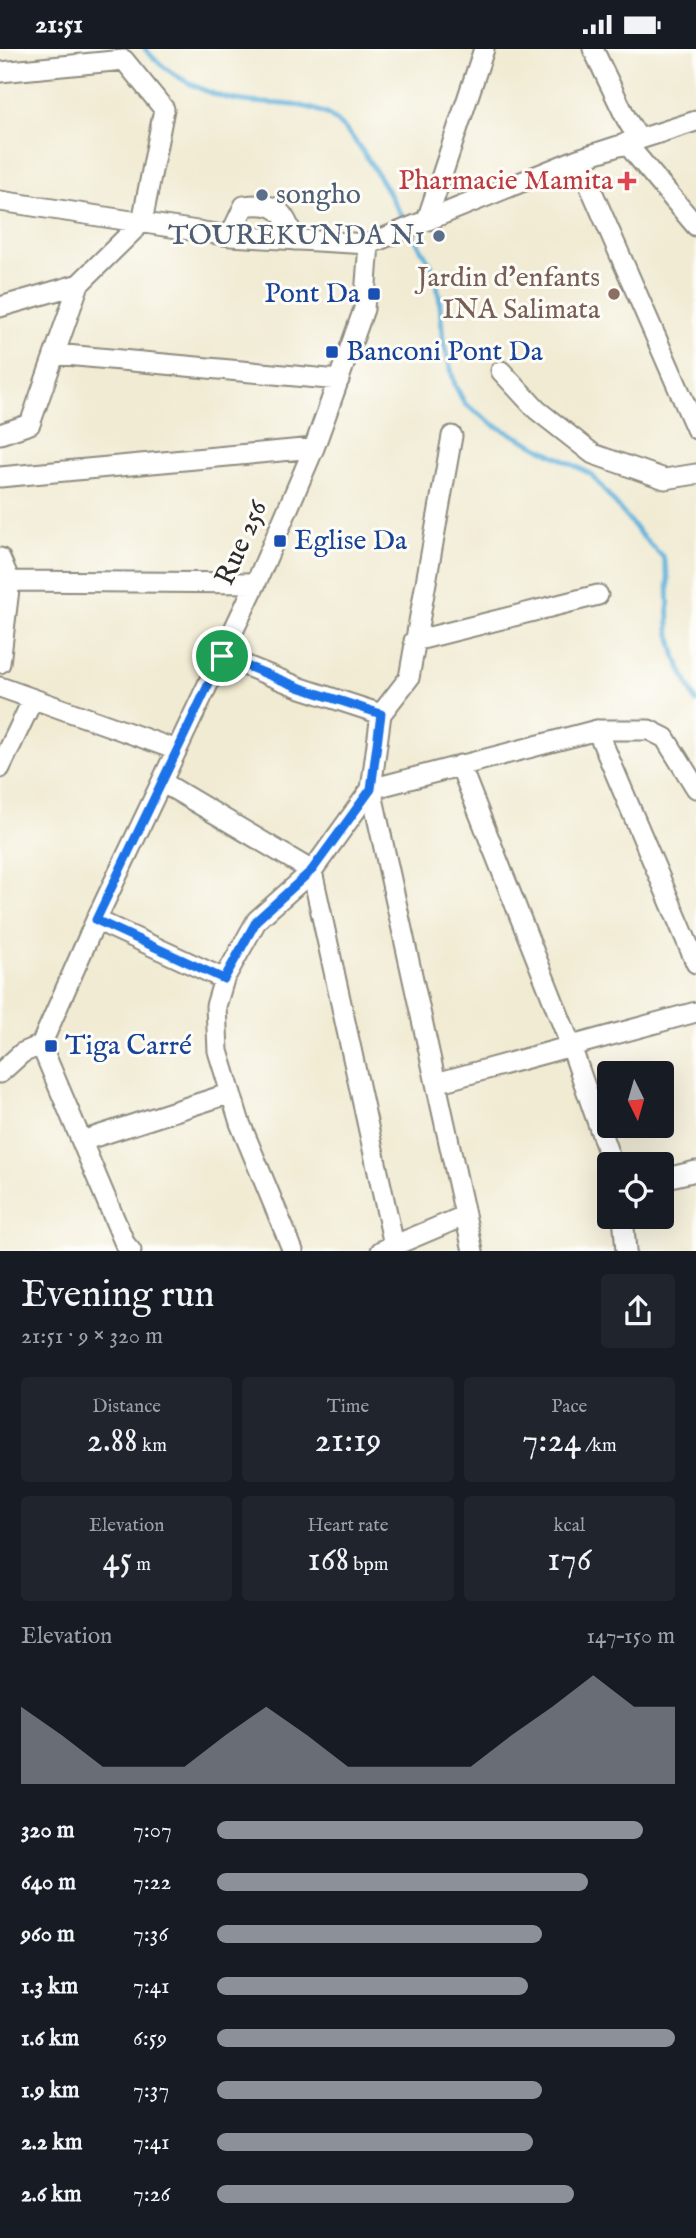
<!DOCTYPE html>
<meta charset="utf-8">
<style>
:root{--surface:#171b24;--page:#20242c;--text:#f1f3f6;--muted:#9ea1a6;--accent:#8c9099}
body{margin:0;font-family:"IM FELL English",serif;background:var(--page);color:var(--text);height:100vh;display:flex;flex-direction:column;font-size:26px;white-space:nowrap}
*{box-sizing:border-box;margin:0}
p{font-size:23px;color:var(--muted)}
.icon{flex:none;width:38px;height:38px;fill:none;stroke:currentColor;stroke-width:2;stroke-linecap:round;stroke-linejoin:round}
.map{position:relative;height:1202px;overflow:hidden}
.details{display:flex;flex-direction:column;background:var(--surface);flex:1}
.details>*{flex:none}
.needle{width:46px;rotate:175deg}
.tools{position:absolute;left:597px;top:1012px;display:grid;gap:14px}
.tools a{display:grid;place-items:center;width:77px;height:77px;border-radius:7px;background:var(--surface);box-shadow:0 7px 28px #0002;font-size:35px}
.pin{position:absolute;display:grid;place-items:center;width:60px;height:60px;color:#fff;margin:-30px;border:4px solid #fff;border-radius:50%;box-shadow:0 2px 7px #0007}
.round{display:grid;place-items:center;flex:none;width:74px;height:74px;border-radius:7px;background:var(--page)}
.head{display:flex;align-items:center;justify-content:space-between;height:119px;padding:0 21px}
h1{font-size:38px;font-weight:600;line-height:52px}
.metrics{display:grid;grid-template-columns:repeat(3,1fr);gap:10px;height:119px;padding:7px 21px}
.metrics div{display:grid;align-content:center;border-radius:7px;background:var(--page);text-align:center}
.metrics b{font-size:35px;font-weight:600}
.metrics small{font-size:19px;font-weight:400}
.metrics p{font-size:19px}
.chart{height:196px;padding:14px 21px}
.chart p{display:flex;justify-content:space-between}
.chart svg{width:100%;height:126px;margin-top:7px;fill:var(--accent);opacity:.7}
ul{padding:0 21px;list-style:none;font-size:23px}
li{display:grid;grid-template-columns:112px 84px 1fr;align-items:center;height:52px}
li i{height:18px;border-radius:9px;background:var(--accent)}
.status{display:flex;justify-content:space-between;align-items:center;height:49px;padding:0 35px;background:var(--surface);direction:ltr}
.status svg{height:19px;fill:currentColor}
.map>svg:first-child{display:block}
</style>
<div class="status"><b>21:51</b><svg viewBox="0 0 49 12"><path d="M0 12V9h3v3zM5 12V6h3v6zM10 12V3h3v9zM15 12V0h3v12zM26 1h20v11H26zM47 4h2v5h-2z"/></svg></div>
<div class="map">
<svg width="696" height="1202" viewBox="0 0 696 1202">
<rect width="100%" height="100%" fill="#fdfcf7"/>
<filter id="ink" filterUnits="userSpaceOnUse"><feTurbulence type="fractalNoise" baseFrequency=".0143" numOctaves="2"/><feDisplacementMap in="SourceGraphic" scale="14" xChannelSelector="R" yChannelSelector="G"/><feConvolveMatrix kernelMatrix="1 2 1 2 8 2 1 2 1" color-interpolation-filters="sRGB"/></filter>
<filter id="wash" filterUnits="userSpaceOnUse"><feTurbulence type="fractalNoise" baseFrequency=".00686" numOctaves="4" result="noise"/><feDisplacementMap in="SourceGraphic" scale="28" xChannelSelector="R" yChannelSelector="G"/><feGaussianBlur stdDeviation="1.57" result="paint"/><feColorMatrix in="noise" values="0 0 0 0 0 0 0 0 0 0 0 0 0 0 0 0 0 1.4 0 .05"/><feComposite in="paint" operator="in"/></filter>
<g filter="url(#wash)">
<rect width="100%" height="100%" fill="#f1ebd3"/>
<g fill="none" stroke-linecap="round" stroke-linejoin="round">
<path stroke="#5eb1da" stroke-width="5" d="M145,0c22,26 64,48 98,52 27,4 60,0 85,14 30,18 60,78 78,108
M411,183l21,35 7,27 4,46 12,45 10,19 31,22 95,48 50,61 22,22 5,20 1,53 7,28 20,44"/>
</g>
</g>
<g filter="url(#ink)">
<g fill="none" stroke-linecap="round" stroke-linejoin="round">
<defs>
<path id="minor" d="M593,0l34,71 12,19
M0,23l124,-12 40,49 -22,113 -63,62 -79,23
M626,94l70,83
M578,110l118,270
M0,152l230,35 139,8 209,-85 118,-38
M427,171l57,-171
M230,187l14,-30c33,-5 40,5 50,34
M55,305l284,26
M501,322l36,39 56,44 72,25 31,-5
M0,385l30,-10 49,-140
M0,428l314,-29
M0,509l10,23 -10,82
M0,534l10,-2 246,2
M414,592l184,-46
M222,607l79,32 80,26
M0,638l177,63
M597,681l99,233
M460,716l111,281 41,118
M0,719l33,-69
M162,733l150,89 82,374
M96,871l128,59
M41,996l55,-125 160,-337 58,-135 50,-139 5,-65
M41,996l84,199 6,7
M0,1024l22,-20 19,-8
M436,1034l260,-71
M82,1092l149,-48
M662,1130l34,-8
M623,1167l3,35
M293,1202l-53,-128 -22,-72 -2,-45 8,-27 33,-59 55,-49 59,-82 10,-75 28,-36 43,-242
M381,1202l83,-35
M473,1202l-102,-462 226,-59h52l16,8 31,50"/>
</defs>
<use href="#minor" stroke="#8e8b7f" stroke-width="23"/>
<use href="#minor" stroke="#fff" stroke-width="19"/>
</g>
</g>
<g fill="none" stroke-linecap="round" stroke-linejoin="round" filter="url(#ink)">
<defs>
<path id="route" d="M222,607l79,32 80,26 -10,75 -59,81 -55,50 -33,59 -128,-59z"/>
</defs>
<use href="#route" stroke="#fff" stroke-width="14"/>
<use href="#route" stroke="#1a73e8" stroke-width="9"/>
</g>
<path fill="#e0444e" stroke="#fdfcf7" stroke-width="2.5" d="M623.5 121.5h7v7h7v7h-7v7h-7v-7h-7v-7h7z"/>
<g fill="#5c6f8a" stroke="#fdfcf7" stroke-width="2.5">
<circle cx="262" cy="146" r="7"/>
<circle cx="439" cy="187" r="7"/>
</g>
<g fill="#1a4fb4" stroke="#fdfcf7" stroke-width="2.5">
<rect x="367" y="238" width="14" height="14" rx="3.5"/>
<rect x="325" y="296" width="14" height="14" rx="3.5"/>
<rect x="273" y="485" width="14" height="14" rx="3.5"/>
<rect x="44" y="990" width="14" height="14" rx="3.5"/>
</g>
<circle fill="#8d6e63" stroke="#fdfcf7" stroke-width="2.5" cx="614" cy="245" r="7"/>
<g text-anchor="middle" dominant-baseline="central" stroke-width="6" stroke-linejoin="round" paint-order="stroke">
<g font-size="28" fill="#be3a42" stroke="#fdfcf7" text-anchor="end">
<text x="613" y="132">Pharmacie Mamita</text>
</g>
<g font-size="28" fill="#4e5e75" stroke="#fdfcf7" text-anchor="start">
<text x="276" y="146">songho</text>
<text x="425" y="187" text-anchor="end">TOUREKUNDA N1</text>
</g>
<g font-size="28" fill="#785e54" stroke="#fdfcf7" text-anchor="end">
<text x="600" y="229">Jardin d'enfants<tspan x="600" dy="32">INA Salimata</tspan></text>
</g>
<g font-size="28" fill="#164399" stroke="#fdfcf7" text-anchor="start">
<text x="360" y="245" text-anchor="end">Pont Da</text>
<text x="346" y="303">Banconi Pont Da</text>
<text x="294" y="492">Eglise Da</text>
<text x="65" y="997">Tiga Carré</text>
</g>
<g font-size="28" fill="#2b2b2b" stroke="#fdfcf7">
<text transform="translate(242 494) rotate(-66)">Rue 256</text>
</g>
</g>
</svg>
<div class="tools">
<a><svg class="needle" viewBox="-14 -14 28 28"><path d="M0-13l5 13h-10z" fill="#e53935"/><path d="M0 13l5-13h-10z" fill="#9ea1a6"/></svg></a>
<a><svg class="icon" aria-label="locate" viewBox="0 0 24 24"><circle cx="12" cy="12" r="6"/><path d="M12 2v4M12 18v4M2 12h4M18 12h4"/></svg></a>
</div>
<div class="pin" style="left:222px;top:607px;background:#1e9e55"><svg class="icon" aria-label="arrive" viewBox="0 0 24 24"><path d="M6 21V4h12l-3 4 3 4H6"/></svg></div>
</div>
<section class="details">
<div class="head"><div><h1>Evening run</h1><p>21:51 · 9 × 320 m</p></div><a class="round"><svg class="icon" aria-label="share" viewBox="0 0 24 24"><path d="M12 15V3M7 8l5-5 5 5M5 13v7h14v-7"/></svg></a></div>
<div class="metrics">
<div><p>Distance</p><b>2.88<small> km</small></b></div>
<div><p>Time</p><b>21:19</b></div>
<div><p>Pace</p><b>7:24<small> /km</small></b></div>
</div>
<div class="metrics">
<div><p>Elevation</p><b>45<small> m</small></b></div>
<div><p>Heart rate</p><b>168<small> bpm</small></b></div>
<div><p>kcal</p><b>176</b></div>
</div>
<div class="chart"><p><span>Elevation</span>147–150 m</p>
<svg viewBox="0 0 160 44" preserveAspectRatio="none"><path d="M0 44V17L10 27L20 38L30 38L40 38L50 27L60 17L70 27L80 38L90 38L100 38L110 38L120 27L130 17L140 6L150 17L160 17V44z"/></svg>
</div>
<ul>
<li><b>320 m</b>7:07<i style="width:93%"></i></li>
<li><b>640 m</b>7:22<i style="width:81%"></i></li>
<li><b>960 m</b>7:36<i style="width:71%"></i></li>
<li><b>1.3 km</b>7:41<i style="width:68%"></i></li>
<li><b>1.6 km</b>6:59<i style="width:100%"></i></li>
<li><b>1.9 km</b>7:37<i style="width:71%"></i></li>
<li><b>2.2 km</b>7:41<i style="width:69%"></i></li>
<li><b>2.6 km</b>7:26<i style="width:78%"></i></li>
</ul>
</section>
